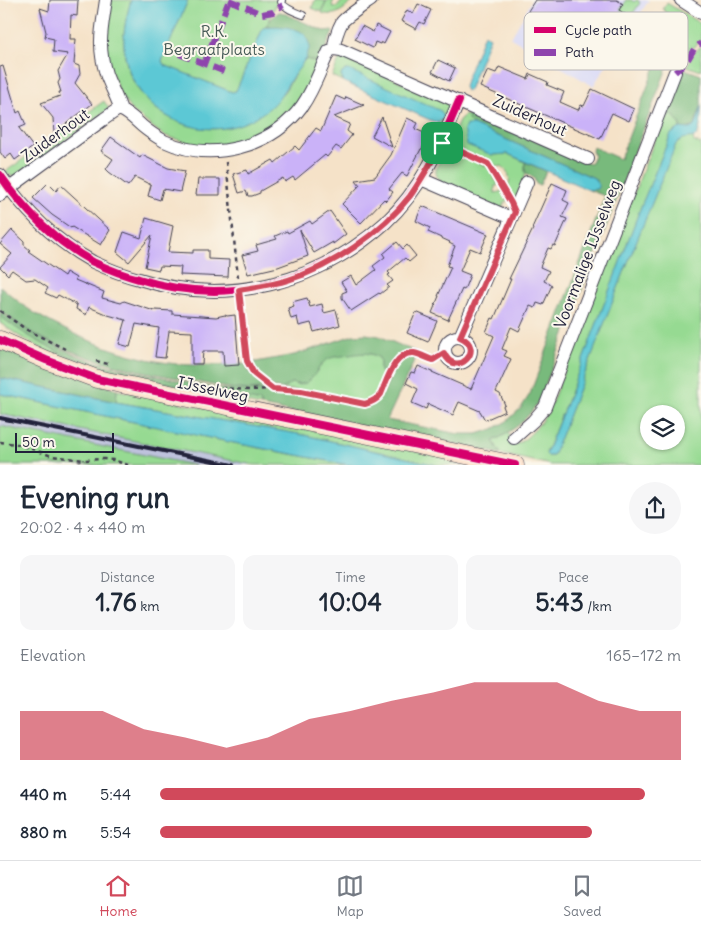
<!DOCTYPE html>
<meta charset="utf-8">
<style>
:root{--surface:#fff;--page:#f6f6f7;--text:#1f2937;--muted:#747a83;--line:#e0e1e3;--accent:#d1495b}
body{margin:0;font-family:Delius,sans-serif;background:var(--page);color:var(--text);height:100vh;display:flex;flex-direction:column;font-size:19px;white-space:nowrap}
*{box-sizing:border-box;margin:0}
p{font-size:16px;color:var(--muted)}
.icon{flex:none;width:28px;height:28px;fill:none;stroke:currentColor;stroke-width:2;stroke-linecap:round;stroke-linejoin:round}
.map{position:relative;height:465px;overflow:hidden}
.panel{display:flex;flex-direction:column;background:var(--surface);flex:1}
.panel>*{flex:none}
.tools{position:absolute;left:640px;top:405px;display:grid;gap:10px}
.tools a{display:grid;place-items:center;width:45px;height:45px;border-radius:50%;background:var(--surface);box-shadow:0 1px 4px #0004;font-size:25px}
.scale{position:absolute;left:15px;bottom:12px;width:99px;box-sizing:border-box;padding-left:5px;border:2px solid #22223b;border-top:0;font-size:14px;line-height:18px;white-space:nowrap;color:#22223b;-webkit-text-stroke:4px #fbf7ec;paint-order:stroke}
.pin{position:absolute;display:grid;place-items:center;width:42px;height:42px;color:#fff;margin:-21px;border-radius:10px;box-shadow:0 2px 8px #0006}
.round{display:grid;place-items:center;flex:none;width:52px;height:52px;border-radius:26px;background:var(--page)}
.head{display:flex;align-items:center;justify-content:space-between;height:85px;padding:0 20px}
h1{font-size:28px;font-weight:700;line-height:38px}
.stats{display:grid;grid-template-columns:repeat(3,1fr);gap:8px;height:85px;padding:5px 20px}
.stats div{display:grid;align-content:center;border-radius:12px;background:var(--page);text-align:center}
.stats b{font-size:25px;font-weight:700}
.stats small{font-size:14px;font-weight:400}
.stats p{font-size:14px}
.chart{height:140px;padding:10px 20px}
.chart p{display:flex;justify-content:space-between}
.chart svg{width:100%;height:90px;margin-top:5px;fill:var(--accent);opacity:.7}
ul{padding:0 20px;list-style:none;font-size:16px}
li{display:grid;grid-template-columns:80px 60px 1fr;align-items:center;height:38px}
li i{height:12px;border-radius:6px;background:var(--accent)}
.menu{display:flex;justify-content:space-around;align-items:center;height:70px;border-top:1px solid var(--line);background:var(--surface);font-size:14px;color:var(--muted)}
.menu a{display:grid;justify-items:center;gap:2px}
.menu .current{color:var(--accent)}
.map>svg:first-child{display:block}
</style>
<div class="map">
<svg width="701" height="465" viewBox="0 0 701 465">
<rect width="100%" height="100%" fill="#fbf7ec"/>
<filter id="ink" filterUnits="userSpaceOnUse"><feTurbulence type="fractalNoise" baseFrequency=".02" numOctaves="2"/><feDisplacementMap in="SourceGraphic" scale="10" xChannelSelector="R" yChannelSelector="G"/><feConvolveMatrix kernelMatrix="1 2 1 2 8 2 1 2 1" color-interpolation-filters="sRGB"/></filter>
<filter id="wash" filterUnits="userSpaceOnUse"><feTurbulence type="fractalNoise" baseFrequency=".0096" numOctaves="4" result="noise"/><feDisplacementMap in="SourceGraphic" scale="20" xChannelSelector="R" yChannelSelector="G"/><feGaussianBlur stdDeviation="1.12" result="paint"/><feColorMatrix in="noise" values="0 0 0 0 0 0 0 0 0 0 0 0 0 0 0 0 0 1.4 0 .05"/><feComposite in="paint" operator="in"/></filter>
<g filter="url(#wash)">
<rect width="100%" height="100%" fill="#f5e2c8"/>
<path fill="#d6d7f8" d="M532,0h117l-56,86 -82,-48z"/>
<path fill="#bec2dd" d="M0,414l254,51h-59l-195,-39z"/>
<path fill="#96da92" stroke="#5c7e66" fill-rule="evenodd" d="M111,0h20c-4,15 -8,29 -7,45 2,62 69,101 124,76 6,-3 11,-8 16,-11 5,-5 12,-10 17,-15 6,-5 8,-13 13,-19 3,-6 7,-10 10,-16l1,1 1,-2 13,4 -12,28 -14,19 -27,23 -39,13 -32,-1 -32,-10 -32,-25 -10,-14 -14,-35 -1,-34z
M188,0h90l-10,23 -5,5 -27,63 -4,1 -68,-27 -2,-4z
M315,0l11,1 -5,11 -9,-4z
M327,0h7l-2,5 2,2 4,-1 5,-6h12c-12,9 -18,18 -33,13z
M625,0h7l2,2 2,-2h2l2,3 -16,24 -5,-3 6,-10 -5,-4 6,-9z
M667,3l34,21v17c-10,6 -13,13 -17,23l-14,-4 -9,-9 11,-29 -9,-14z
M701,46v24l-2,-1 -1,1 -11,-4 5,-11z
M341,56l106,46 3,7 -6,17 -7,-3 3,-2 -94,-51 -4,3 -1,3 3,6 -12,-6z
M104,101l5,8 -93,67 -7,-1 -4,-3z
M665,114l8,1 7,9v4l-9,6 -29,70 -72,190 -24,59 2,3h5l73,-189 50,-123 6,-6 11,-1 1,5 7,2v321h-150l-50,-11 -8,-13 15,-8 7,12c15,-7 24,-20 33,-33zM649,414h27v27h-27z
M465,115l7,1 -4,4 5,5h-3l22,30 16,-1 17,8v10l1,2 -11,26h-3l-6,-11c6,-8 4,-16 -4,-23l-3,1 -47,-21 -2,-4 10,-23z
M451,150l37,17 11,18 -4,1v7l8,-2 5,10 -4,2 -2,7 -62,-27 1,-3c-3,-2 -4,-3 -5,-7 -1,-7 9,-20 15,-23z
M0,316c35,27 73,45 115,56l146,30v4l-153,-32 -58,-21 -31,-17 -19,-13z
M352,353c9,0 21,-1 28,6v12l2,3 5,2 -9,19 -5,5 -8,3h-6l-55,-12 -22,-2 9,-6 9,2 10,-5 12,-16 6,-6z
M117,390l366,75h-46l-133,-30 -188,-33z
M0,394l229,48 120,23h-95l-254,-51z
M0,426l179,36 16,3h-195z"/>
<path fill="#78ba7c" stroke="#4d6e5c" d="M279,12h2l38,17 6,2 7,-1 1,2 -14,31 -13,-4 1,-2 -38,-32 -6,3c7,-6 8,-11 16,-16z
M661,51l9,9 -130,339c-13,21 -25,31 -47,42l8,13 -240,-48v-4l-146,-30c-42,-11 -80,-29 -115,-56v-4c35,25 68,43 110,54l109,23 79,3 63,13c36,1 20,-52 56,-50l-30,65 72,14h18l16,-5 14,-8 14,-13 9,-14 75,-198 -16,-6 8,-1 1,-4 -4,-7 -121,-53 -5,-5 1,-3 3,-1 1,-3 117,51 4,-8 -2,-5 1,-4 27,12z
M682,68l19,7v32l-7,19 -7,3 -7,-1v-4l-7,-9 -8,-1z
M525,162l21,9 -6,14 -4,-1 -2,-6c-11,-6 -8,-5 -9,-16z
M0,286c12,10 23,20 36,28 43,25 91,44 140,50 23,2 46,1 69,0l6,10 16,11v3c-25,5 -54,-3 -79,-8 -57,-11 -106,-19 -157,-48 -11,-6 -21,-15 -31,-22z
M366,334l13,2 37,16c-18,-3 -22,10 -29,24l-5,-2 -2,-3v-12c-10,-10 -26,-4 -38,-3 -7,1 -13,1 -18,6 -6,5 -11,18 -18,21 -5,2 -10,1 -15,0l-9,6c-1,0 -7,-1 -8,-1 -9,-4 -23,-16 -24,-25l44,-8 28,-9 31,-11z
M0,343l117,47 -1,12 -116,-24z"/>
<path fill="#5cc8d5" stroke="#3f7588" d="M131,0h57l-26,61 2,4 68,27 4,-1 27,-63c9,-4 32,-1 40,5 4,3 5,9 7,14l-4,9 1,1 -2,4 -1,-1c-3,7 -7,11 -11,16 -11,17 -16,29 -35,40 -58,35 -131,-6 -134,-71 -1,-16 3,-30 7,-45z
M484,34l6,3 -21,53 -3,1 -2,-4 2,-7z
M346,70h3l92,41 3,6 -2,4h-2l-3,2 -93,-41 -3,-6 1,-3z
M701,107c0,7 0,28 -7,30 -8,2 -12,0 -18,7l-50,123 -73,189h-5l-2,-2 24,-60 72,-190 29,-70 9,-6c3,0 6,1 9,1 8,-1 10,-15 12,-22z
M466,125h7l121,53 5,7 -2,4 -8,1 -81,-36 -16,1 -25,-10 -3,-15z
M0,378l116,24 188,33 133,30h-88l-120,-23 -229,-48z"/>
<g id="blocks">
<path fill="#cab2f8" d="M50,0h28l-1,16 -6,-1 -1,24h6l-2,25 5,2 1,8 -5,9 17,21 -38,29 -1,-15 -12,-15 19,-7 -1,-4h2l-3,-9 2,-4 -2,-8 10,-17 -15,-2 1,-13 -9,-2 1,-5 -6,-24 9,3z
M535,0h82l6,4 -4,6 6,4 -28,44 -48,-31 2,-3 -23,-13z
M418,4l13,6 -7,14 -4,-2 -4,7 -15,-8 6,-11 6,4z
M376,25l14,7 -6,12 -3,-2 -1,2 -5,-2 -2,6 -18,-9 7,-13 11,6z
M438,60l17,8 -6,13 -17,-9z
M3,66l14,47 3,-2 6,14 -7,3 14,19 -18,13 -4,-6 -6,5 -5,-7v-85z
M499,67l29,12 2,-5 18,8 -1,3 17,7 -4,10 18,8 3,-5 3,1 8,-17 42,20 -5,12 -17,-8 -12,26 -120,-52 8,-17 8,3z
M336,96l9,4 1,-3 18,8 -30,12 16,7 -3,7 5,4 -11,14 -5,-3 -9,11 -2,-2 -30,25 -2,-3 -8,5 -2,-4 -23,13v2l-8,3h-4l-2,-5 -7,2 -6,-19 14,-4 1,4 25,-14 2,3 20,-17 4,4 17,-22 5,3z
M382,117l10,30 -20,-11z
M407,118l11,5 -3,6 14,6 -7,14h-1l-14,27 -5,-3 -13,16 4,3 -7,9 -2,-2 -23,24 -19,-19 18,-19 -4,-5 19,-3 16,-22z
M111,137l29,21 2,-3 26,13 17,3 -5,21 -17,-3 -3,11 -12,-4 3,-11 -16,-8 -7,9 -19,-14 -3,-3 7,-10 -12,-8z
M198,179h22v16h-24z
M48,183l8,8 5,-6 49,45 -9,15 -29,-18 -1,1 -19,-13 -19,-17z
M552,183l15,7 -4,10 6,3 -7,14 5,2 -12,27 -2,-1 -2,4 -3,-1 -8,19 9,4 -5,10 8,4 -9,20 -6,-2 -2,5 -5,-2 -11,25 -8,-4 -9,22 5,2 -3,5 7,3 -15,33 4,2 5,11 -2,1 2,5 -20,9 -5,-9 -21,-9 -6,13 -25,-11 -2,5 -14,-6 6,-14 -12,-6 5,-11 4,1 3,-7 53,23 23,-53 -8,-4 6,-14 2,1 17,-40h-2l24,-50 -1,-1z
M422,206l66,28 -8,18 -10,-4 -10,23 10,4 -6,15 -2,-1 -14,31 -16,-7 7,-17h-1l13,-29 -4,-1 8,-20 -6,-3 1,-1 -22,-10 2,-4 -14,-7z
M330,211l16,23 -13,10v-2l-19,11 -14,-23 8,26 -30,11 -30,7 -6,-19 16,-4 -2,-6 21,-6 -2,-3 12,-5 1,2 22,-12 2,3z
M146,218l27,8 -5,26 25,1v-3h15v9l21,1 -1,17 -48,-2 1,-8 -21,-1 -1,4 -14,-3 7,-32 -23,27 -12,-10 7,-20 17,6z
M12,230l12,11v4l6,5 -2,1 36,25 2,-4 10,6 -1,2 29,12 -2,6 19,5 3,-2 30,10 1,-1 17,1v3l44,3 9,-2 2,1 8,-1 4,50 -15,1 -1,-15h-20l-1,13h-10v-32l-23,-1 -4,27 -10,-1 4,-29 -23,-4 -6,23 -11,-3 7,-24 -18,-5 -19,-8 -3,8 -10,-6 1,-4 -19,-10 -2,3 -11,-5 3,-5 -13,-9 -9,1 -14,-10 -4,5 -8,-8 12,-13 -12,-10z
M397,242l6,7 4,-4 9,11 -7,6 -4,-4 -17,14 2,2 -2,1 5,6 -6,4 2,2 -9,7 -1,-1 -28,18 -9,-13v-5l5,-2 -6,-9 10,-6 5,9 20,-15 -3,-4 12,-9 -2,-3z
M307,298l3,9 12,-3 2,9 12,-3 4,15 -26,7 -3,-9 -12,3 -2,-9 -6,2 -3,-11 6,-2 -2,-4z
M416,312l21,9 -9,21 -21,-9z"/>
</g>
</g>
<g filter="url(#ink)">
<use href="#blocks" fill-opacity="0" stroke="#423f50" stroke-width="1"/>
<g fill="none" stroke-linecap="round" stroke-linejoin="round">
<defs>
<path id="lane" d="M282,0l-1,2c5,7 14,10 22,13"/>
<path id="street" d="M106,0c-4,28 -9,45 0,74 4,12 11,23 15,36 8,3 14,10 21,16 7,6 15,11 22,15 47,22 107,7 138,-35 12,-17 18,-36 27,-55l5,-2c0,-8 4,-20 8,-27 5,-6 22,-17 29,-22
M681,0l20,13
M334,49l7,1 247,109
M0,175c24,35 55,66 93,87 15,7 30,13 46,17 88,28 178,5 246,-56 36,-33 55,-77 74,-122
M421,179l90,39
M0,195l104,-76 13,-9h4
M445 350a13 13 0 1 1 26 0a13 13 0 1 1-26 0Z
M460,337l67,-155
M514,438l19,-17 12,-14 130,-335"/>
<path id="secondary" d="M0,340l46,20 51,19 418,86"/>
</defs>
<use href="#lane" stroke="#423f50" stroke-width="8"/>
<use href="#street" stroke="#423f50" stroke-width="14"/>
<use href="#secondary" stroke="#423f50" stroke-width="19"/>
<path stroke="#423f50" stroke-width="2.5" stroke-dasharray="4 4" stroke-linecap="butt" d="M452,148l36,16 19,32
M226,162l12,116
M240,301l7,60 7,13 19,15
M0,311l27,19 38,19
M96,361l12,3
M221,388l28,2 24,-1 28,2 64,13 8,-3 5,-3 17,-36c12,-15 23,-8 38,-2l12,-7
M0,442l17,2 35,12 32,4 20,-1 9,1 15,5
M77,465l7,-5"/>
<use href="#lane" stroke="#fff" stroke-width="6"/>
<use href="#street" stroke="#fff" stroke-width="12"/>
<use href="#secondary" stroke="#fde4d0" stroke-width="18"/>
<path stroke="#22223b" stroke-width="4" d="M0,418l233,47"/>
<path stroke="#8e44ad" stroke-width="6" stroke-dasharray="12 6" stroke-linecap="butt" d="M229,0l33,14 11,-2 10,-7
M179,54l49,19
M204,64l25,-64
M675,72l12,-11 7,-12 7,-6"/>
<defs>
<path id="cycleway" d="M0,175c24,35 55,66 93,87 15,7 30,13 46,17 88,28 178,5 246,-56 36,-33 55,-77 74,-122
M0,340l46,20 51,19 418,86"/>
</defs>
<use href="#cycleway" stroke="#fbf7ec" stroke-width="11"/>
<use href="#cycleway" stroke="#d6006c" stroke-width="8"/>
</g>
</g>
<g fill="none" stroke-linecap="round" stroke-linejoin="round" filter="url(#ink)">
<defs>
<path id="route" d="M442,143l46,21 23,39 4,9 -55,125c27,11 -4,43 -16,16l-11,7c-6,-2 -13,-6 -19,-7 -19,-2 -27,27 -33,41 -4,6 -9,8 -16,10l-64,-13 -28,-2 -19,-15 -7,-13 -8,-71c16,-3 33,-5 49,-10 44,-13 94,-48 122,-84 12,-17 22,-35 32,-53z"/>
</defs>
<use href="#route" stroke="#fff" stroke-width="10"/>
<use href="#route" stroke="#d1495b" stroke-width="6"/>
</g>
<g text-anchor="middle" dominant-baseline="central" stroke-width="4" stroke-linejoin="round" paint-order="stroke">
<g font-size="16" fill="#455955" stroke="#fbf7ec">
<text x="214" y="31">R.K.<tspan x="214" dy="18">Begraafplaats</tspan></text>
</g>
<g font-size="16" fill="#22223b" stroke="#fbf7ec">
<text transform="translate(530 115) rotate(24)">Zuiderhout</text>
<text transform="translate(55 135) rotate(-36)">Zuiderhout</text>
<text transform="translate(587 254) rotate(-69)">Voormalige IJsselweg</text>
<text transform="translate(213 389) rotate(12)">IJsselweg</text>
</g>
</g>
<rect x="524" y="12" width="164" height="58" rx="8" fill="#fbf7ec" stroke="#bab7b7" stroke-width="1"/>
<rect x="534" y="27" width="22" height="6" fill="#d6006c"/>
<rect x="534" y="49" width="22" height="7" fill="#8e44ad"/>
<g font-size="14" fill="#22223b">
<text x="565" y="35">Cycle path</text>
<text x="565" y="57">Path</text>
</g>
</svg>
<div class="tools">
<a><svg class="icon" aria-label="layers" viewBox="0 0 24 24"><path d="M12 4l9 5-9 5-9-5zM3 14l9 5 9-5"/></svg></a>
</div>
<div class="scale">50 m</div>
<div class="pin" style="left:442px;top:143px;background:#1e9e55"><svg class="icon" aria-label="arrive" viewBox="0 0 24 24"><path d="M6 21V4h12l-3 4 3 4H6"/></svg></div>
</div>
<section class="panel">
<div class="head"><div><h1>Evening run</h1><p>20:02 · 4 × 440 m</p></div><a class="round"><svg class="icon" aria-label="share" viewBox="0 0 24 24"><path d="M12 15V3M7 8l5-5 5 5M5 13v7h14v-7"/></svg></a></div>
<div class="stats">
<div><p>Distance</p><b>1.76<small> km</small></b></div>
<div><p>Time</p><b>10:04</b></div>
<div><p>Pace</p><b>5:43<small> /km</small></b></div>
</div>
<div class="chart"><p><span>Elevation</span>165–172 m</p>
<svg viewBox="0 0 160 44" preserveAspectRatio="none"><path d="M0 44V20L10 20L20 20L30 29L40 33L50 38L60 33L70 24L80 20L90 15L100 11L110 6L120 6L130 6L140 15L150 20L160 20V44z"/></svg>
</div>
<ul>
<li><b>440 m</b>5:44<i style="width:93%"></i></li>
<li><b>880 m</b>5:54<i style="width:83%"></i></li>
</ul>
</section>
<nav class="menu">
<a class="current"><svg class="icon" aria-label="home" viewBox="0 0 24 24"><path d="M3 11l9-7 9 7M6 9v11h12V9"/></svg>Home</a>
<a><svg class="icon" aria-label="map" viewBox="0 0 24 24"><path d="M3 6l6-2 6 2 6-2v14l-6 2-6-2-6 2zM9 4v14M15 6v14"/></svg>Map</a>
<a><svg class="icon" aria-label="saved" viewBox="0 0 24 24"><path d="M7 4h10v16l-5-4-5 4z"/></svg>Saved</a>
</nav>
